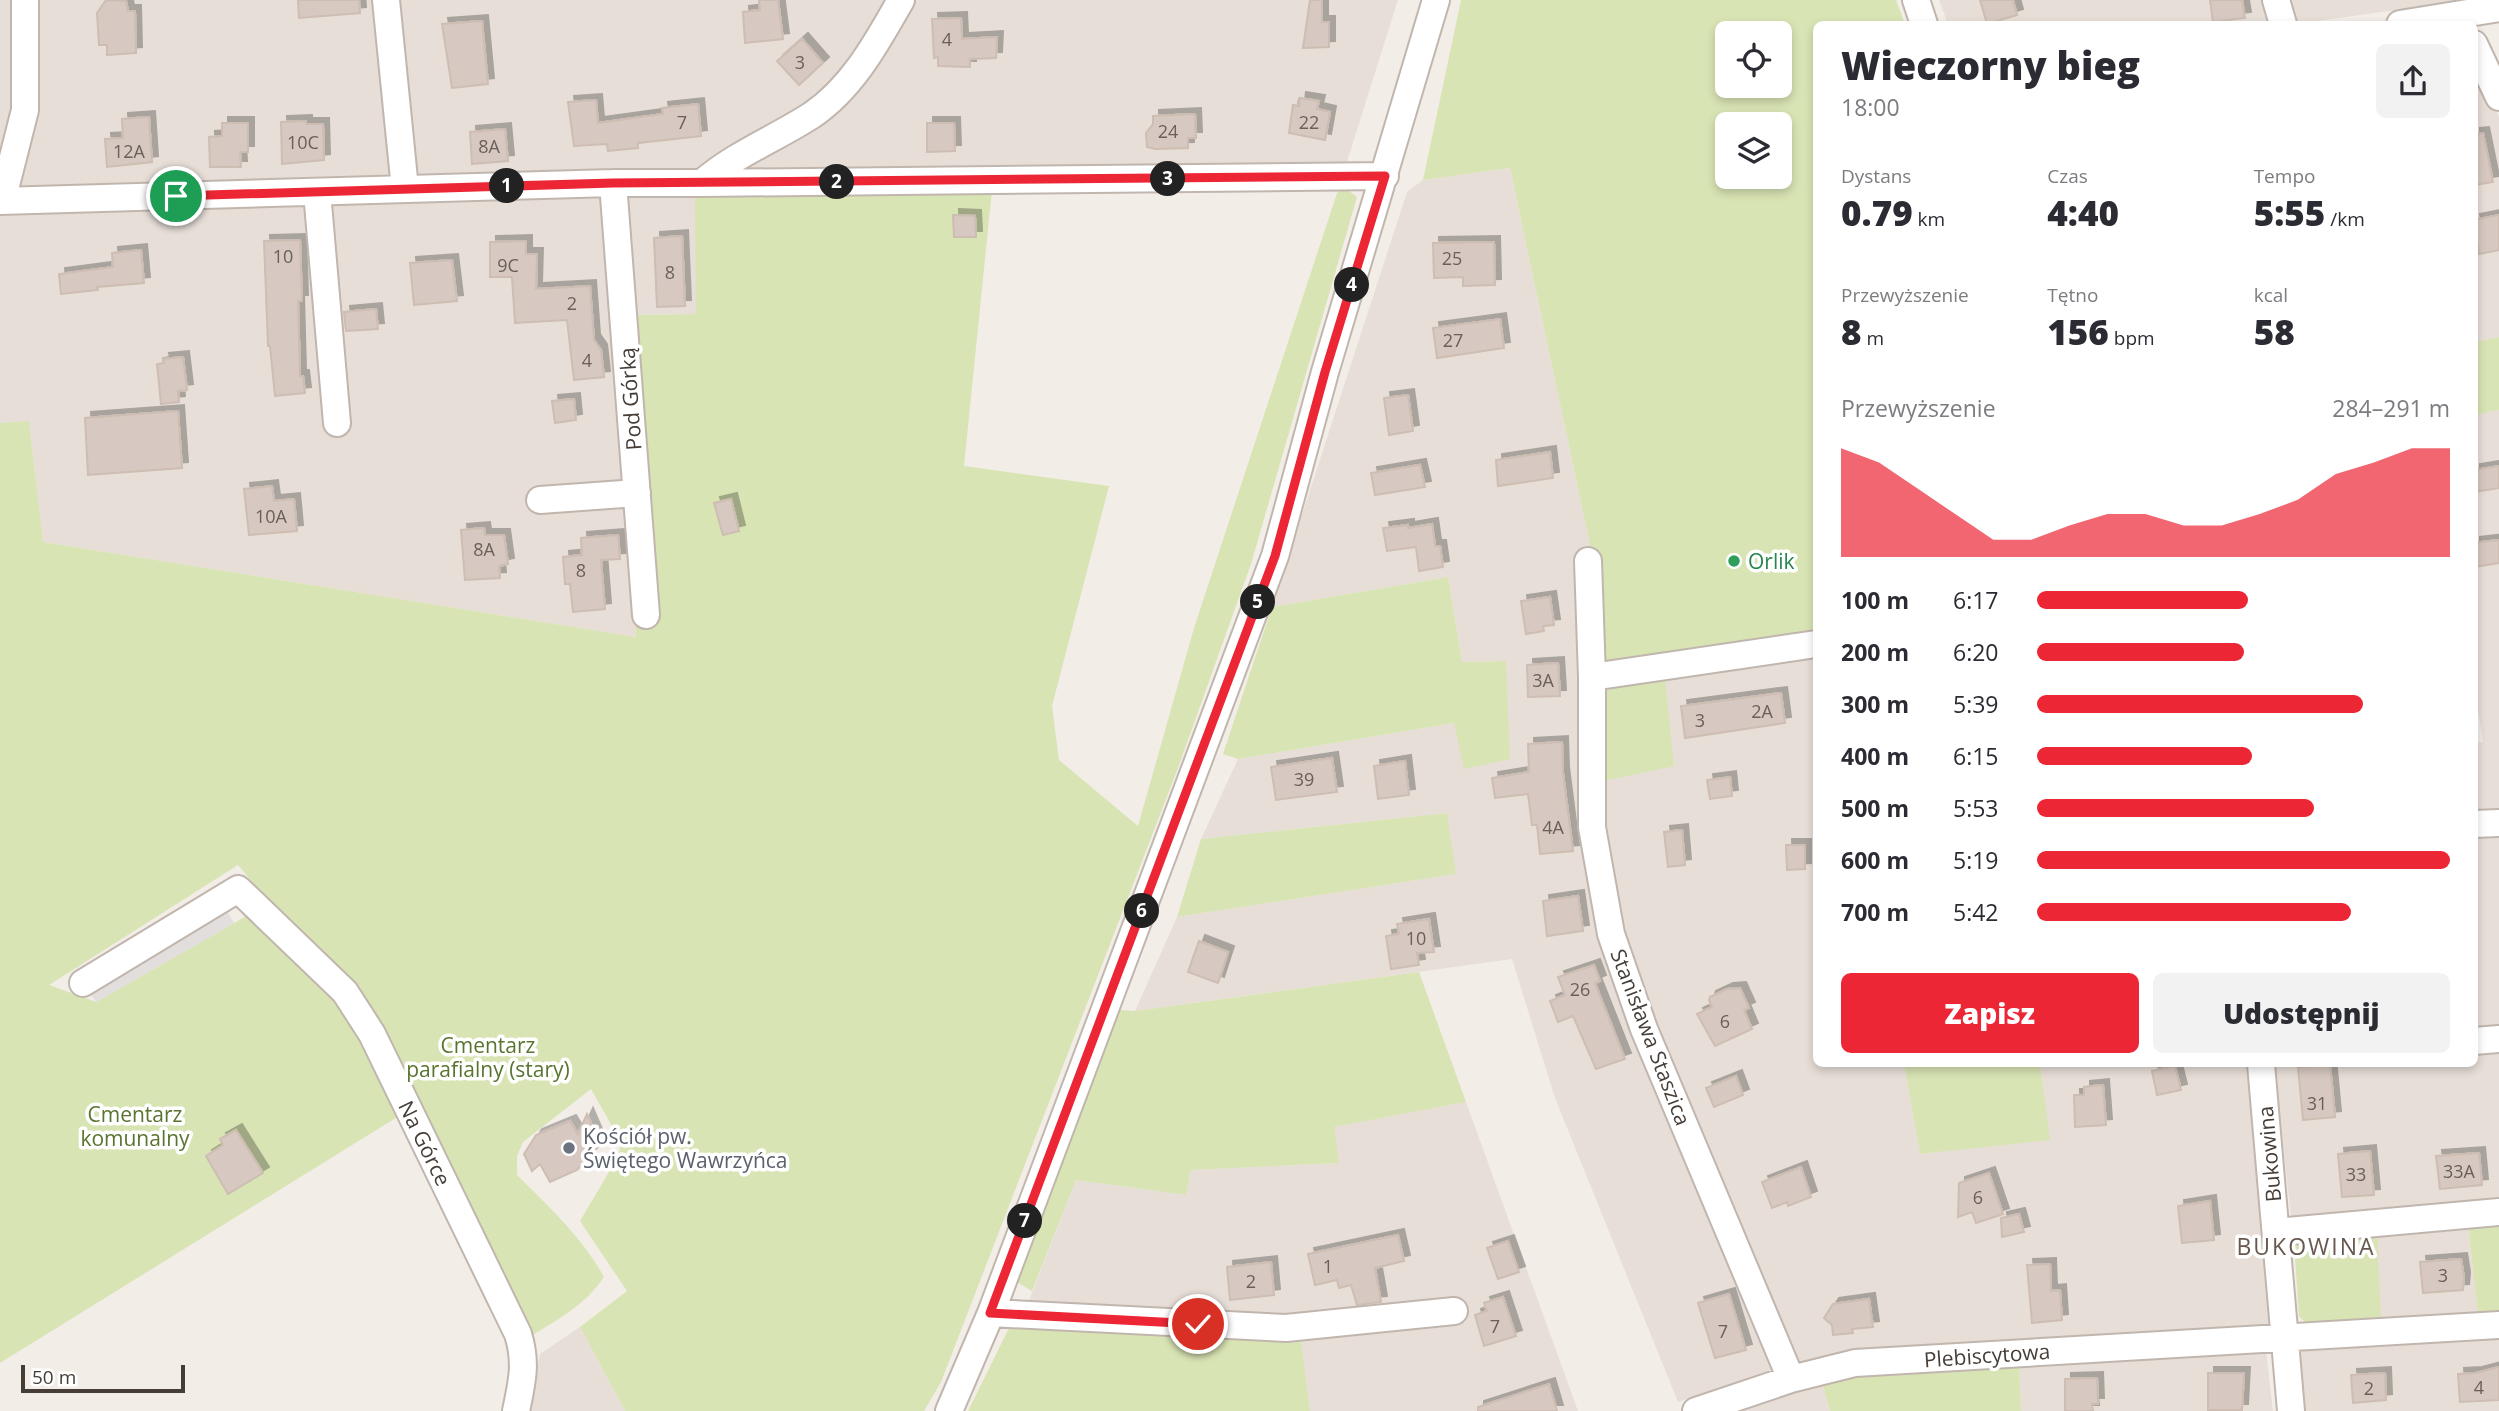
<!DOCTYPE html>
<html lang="pl">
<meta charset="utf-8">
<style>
:root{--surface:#fff;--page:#f2f2f3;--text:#2b2b33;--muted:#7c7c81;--accent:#ec2635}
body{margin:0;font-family:"Open Sans",sans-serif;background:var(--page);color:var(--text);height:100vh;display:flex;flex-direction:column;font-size:26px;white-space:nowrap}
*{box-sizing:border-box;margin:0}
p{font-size:23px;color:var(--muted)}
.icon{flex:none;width:38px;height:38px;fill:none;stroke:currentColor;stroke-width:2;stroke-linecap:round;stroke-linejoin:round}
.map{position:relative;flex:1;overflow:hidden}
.sheet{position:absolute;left:1813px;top:21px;width:665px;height:1046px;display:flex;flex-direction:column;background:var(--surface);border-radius:10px;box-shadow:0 4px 10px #0003}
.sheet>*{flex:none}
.controls{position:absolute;left:1715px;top:21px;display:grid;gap:14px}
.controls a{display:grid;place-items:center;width:77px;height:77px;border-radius:10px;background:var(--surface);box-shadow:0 4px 10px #0003;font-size:35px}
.scale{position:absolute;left:21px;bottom:18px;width:164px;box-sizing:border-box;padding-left:7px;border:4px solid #463d37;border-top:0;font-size:19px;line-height:24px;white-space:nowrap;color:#463d37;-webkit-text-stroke:5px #fff;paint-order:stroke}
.pin{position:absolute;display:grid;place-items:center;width:60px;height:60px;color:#fff;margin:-30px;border:4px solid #fff;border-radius:50%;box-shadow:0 2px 7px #0007}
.km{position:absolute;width:35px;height:35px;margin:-18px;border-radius:50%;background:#222;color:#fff;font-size:19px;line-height:35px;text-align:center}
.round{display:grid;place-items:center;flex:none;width:74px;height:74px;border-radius:10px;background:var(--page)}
.headline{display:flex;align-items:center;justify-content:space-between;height:119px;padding:0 28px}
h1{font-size:38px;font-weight:800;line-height:52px}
.figures{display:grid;grid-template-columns:repeat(3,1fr);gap:10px;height:119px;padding:7px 28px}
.figures div{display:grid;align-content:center}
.figures b{font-size:35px;font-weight:800}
.figures small{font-size:19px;font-weight:400}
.figures p{font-size:19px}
.chart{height:196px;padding:14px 28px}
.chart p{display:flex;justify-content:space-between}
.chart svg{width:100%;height:126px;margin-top:7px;fill:var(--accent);opacity:.7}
.cta{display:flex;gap:14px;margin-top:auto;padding:14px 28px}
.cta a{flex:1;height:80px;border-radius:10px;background:var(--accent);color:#fff;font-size:28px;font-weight:800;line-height:80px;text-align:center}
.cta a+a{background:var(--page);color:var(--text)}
ul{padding:0 28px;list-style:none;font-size:23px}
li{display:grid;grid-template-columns:112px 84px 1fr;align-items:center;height:52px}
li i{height:18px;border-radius:9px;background:var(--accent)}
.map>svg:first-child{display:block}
</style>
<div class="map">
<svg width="2499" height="1411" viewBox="0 0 2499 1411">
<defs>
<filter id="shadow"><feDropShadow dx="6" dy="-6" stdDeviation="0" flood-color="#0004"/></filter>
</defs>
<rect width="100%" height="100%" fill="#f3ede8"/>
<path fill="#e7ded7" d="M0,0h1398l-58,184 -348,6 -296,124 -66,1 6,322 -593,-95 -14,-120 -29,1z
M1939,0h530l-174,24h-347z
M2474,61l25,56v220l-24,5z
M1510,168l83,391 2,338 182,471 -99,34 -123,-304 -43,-139 -377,52 42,-94 279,-43 -10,-61 -245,26 37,-80 216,-36 52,-62 -44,1 -14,-85 -176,30 135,-415 16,-12z
M2499,410v812l-31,3 10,90 -97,6 -87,-78 -20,-179h200v-322h9l-9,-56v-271z
M1816,656v408h88l16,90 129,-15 -9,-75h215l23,262 -482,41 -151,-365 -24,-79 -21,-117 4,-25 61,-103z
M1466,1102l112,309h-268l-9,-72 -280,-18 55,-141 110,15 5,-25 147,-7 -5,-36z
M580,1327l45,84h-97l12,-57z
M2499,1333v78h-196l-3,-65z
M2266,1351l7,60h-252l-2,-51z
M1822,1382l8,29h-104z"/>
<path fill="#d9e4b4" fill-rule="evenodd" d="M1461,0h435l9,24h-89v620l-224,33 1,-118 -83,-391 -87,12zM1727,33h53v53h-53zM1727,124h53v53h-53z
M1340,184l17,13 -106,367 -73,204 -237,614 -17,29h-299l-45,-84 47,-36 -47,-70 39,-66 2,-13 -30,-53 -68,53 -6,14v19c32,32 65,62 87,102 -18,27 -45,42 -73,59l-154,-305 -139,-166 -189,120 47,17 152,-87 89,82 62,119 -399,247v-940l29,-2 14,121 593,95 -7,-322 67,-1 -1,-117 297,-7 -28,276 145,20 -57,220 7,54 79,66 56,-198z
M2499,337v73l-24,5v-73z
M1448,577l14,85 44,-1 4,98 -46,10 -10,-46 -216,36 -15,-5 49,-147z
M1665,678l9,88 -70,15 -2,-96z
M1447,813l9,61 -279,43 24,-78z
M1419,972l47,130 -132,25 5,36 -148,7 -5,25 -110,-15 -44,111 -17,-10 104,-271 16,1z
M1904,1064h136l10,76 -130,14z
M2499,1222v92l-21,1 -10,-91z
M2377,1232l4,89 -75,2 -7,-7 -5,-73z
M1011,1324l290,15 9,72h-342z
M2019,1360l2,51h-191l-8,-29 46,-13z"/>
<path fill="#e1dedd" d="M220,900l14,23 -138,79 -13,-19z"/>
<path fill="#d7c9c1" stroke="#cebdb2" stroke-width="2" filter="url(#shadow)" d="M106,0l20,1 2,10h7l1,42 -29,2v-10h-8l-2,-32z
M298,0h61l1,13 -61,5z
M759,0h19l5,39 -38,4 -2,-31 17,-2z
M1310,0h12v22h7v25l-26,1z
M1980,0h33l4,15 -30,9z
M2210,0h32l3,18 -32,4z
M961,18l1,21 35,-2 -1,21 -26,1v8l-32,-1v-9l-4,1 -2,-39z
M482,21l6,63 -36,4 -10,-64z
M802,39l21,24 -24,22 -22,-24z
M1300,98l19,3 -2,8 13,3 -5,28 -36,-7 4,-28 6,1z
M596,100l2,23 65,-9 -1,-6 36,-4 3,32 -63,7v5l-30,3 -1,-7 -33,2 -6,-44z
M1195,114l1,24h-8v10l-33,1 -8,-2 -1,-14 7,-9v-8z
M149,117l3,45 -45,5 -2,-28 18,-1 -1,-19z
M306,121v3h17l1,36 -42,4 -1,-42z
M222,123h26v29h-8l1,15h-31l-1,-30 13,-1z
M927,123h27l1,28 -28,1z
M505,129l3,32 -36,3 -2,-32z
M2483,133l10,49 -19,3v-51z
M953,215l22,1 1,21h-22z
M2499,215v35l-20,4 -5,-34z
M682,236l3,70 -28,1 -3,-69z
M300,240l2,61h-4l2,75h3l2,17 -30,3 -5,-50h-2l-4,-105z
M526,241v13h11l-1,35 54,-3 4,54 7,10 3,27 -30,3 -7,-60 -52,3 -3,-46h-22v-35z
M1494,242l1,43 -32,1v-9l-29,1 -1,-35z
M141,250l3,33 -47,4 1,3 -37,4 -2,-20 54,-7 -1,-14z
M452,260l5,41 -43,4 -4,-42z
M376,309l2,20 -32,2 -2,-19z
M1500,319l4,29 -67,10 -4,-30z
M183,357l4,33 -9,1 1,11 -18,2 -4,-40 7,-1 -1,-4z
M1408,395l5,36 -24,4 -5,-37z
M574,399l2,21 -21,3 -3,-22z
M178,411l4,57 -94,7 -3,-57z
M1550,452l3,26 -55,8 -2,-26z
M1420,465l5,22 -50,8 -4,-22z
M2499,466v22l-25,4v-22z
M272,486l2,15 20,-2 3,32 -48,4 -5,-46z
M731,499l8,32 -16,4 -9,-32z
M1432,524l3,22h5l3,21 -24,4 -3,-24 -29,4 -4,-23 25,-3v3z
M484,528l1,7h19l4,29 -9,2 1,12 -35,2 -4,-50z
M618,535l2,24 -19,1 4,49 -32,3 -3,-28h-5l-2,-27 19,-2 -1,-17z
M2499,540v23l-25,4v-24z
M1550,597l4,28 -11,1 1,5 -18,3 -5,-33z
M1558,663l2,33 -32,1 -1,-32z
M1781,693l4,30 -100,15 -4,-32z
M1562,742l1,31 10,78 -33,3 -3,-29h-5l-4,-31 -33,4 -3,-20 37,-6 -1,-28z
M1332,758l5,34 -61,8 -5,-33z
M1405,761l4,34 -31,4 -4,-33z
M1730,777l2,19 -22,3 -3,-19z
M1682,830l3,35 -17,2 -4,-35z
M1786,845h19v24l-18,1z
M1578,896l5,35 -36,5 -4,-35z
M1429,919l5,33 -17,1 2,12 -28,4 -5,-33 13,-2 -2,-10z
M1199,941l29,11 -10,31 -30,-11z
M1594,965l6,16 -5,2 30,76 -29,10 -23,-53 -15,6 -8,-21 15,-6 -7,-18z
M1740,988l9,20 -5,2 8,19 -37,17 -18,-32 15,-7 -3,-7 1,-3 17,-8z
M2330,1064l5,53 -32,3 -5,-53z
M2175,1066l6,24 -24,5 -5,-24z
M1736,1076l7,19 -29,12 -8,-19z
M2103,1085l3,40 -31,2 -1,-32h10v-8z
M587,1114l13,30 -23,26 -27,12 -10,-18 -8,7 -8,-17 12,-19 34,-14 8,13z
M236,1130l27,43 -35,21 -22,-38 17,-11 -3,-6z
M2370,1151l4,44 -32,2 -4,-43z
M2479,1153l3,32 -42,4 -4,-33z
M1801,1167l10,30 -23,9 -1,-4 -15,6 -10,-26z
M1989,1173l14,41 -27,9 -4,-11 -14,5 1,-34z
M2210,1201l4,39 -32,3 -4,-37z
M2019,1214l5,18 -22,5 -1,-19z
M1398,1235l6,26 -29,7 6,34 -24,3 -6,-20 -12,3 -2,-8 -22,5 -7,-31z
M1508,1241l11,31 -21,7 -11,-31z
M2461,1259l3,19 -1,12 -40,3 -3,-31z
M1271,1262l3,33 -44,5 -3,-33z
M2050,1264l1,27 9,-1 2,30 -30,3 -5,-58z
M1729,1294l17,56 -31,8 -17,-55z
M1503,1297l13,39 -32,10 -9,-31 12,-4 -3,-8z
M1869,1299l4,28 -21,2 1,4 -20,2 -1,-10 -8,-7 9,-14z
M2499,1367v33l-39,2 -2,-28 18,-1z
M2208,1373h36l-2,37h-34z
M2385,1373l1,27 -33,3 -2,-28z
M2097,1378l1,26h-6l1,7h-28v-32z
M1549,1384l8,27h-79v-4z"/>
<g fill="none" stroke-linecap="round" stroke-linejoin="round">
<defs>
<path id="minor" d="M386,0l19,189
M1916,0l8,24
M2276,0l7,24
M2400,24l99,-16
M2474,44l25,53
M613,183l33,432
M702,183l683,-7
M317,192l20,231
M0,201l613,-18h89c33,-29 73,-44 110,-68 41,-28 65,-73 89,-115
M2,201l23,-91v-110
M540,500l97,-7
M1588,561l4,116v150l19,107 33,95 147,350
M1592,677l224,-33
M2474,824l25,-1
M83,983l155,-94 107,103 27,42 146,300c9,29 4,48 -2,77
M2474,1041l25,-2
M2261,1064l30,347
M2276,1232l223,-20
M991,1313l295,15 168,-17
M949,1411l42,-98 284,-757 50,-184 111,-372
M1696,1411l95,-32 64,-16 644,-38"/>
</defs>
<use href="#minor" stroke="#c1b6ae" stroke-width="30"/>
<use href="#minor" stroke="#fff" stroke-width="26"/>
</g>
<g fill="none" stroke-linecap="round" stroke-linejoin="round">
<defs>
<path id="route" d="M176,196l437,-13 772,-7 -60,196 -50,184 -285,757 208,11"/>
</defs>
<use href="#route" stroke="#fff" stroke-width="14"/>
<use href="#route" stroke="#ec2635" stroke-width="9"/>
</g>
<circle fill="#2e9e5b" stroke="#fff" stroke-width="2.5" cx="1734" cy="561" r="7"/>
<circle fill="#6b7280" stroke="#fff" stroke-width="2.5" cx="569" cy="1148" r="7"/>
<g text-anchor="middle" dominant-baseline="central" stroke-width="7" stroke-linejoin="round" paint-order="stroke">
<g font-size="18" fill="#6a605a">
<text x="947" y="39">4</text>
<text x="800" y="62">3</text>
<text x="682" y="122">7</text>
<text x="1309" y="122">22</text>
<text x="1168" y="131">24</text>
<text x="303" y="142">10C</text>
<text x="489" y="146">8A</text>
<text x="129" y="151">12A</text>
<text x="283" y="256">10</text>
<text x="1452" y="258">25</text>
<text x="508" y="265">9C</text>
<text x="670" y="272">8</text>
<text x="572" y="303">2</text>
<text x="1453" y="340">27</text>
<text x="587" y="360">4</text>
<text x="271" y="516">10A</text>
<text x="484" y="549">8A</text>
<text x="581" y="570">8</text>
<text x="1543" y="680">3A</text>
<text x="1762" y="711">2A</text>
<text x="1700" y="720">3</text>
<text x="1304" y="779">39</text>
<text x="1553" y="827">4A</text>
<text x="1416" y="938">10</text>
<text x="1580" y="989">26</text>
<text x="1725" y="1021">6</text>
<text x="2317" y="1103">31</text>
<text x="2459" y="1171">33A</text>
<text x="2356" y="1174">33</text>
<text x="1978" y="1197">6</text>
<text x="1328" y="1266">1</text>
<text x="2443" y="1275">3</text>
<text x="1251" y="1281">2</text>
<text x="1495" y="1326">7</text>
<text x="1723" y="1331">7</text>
<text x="2479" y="1387">4</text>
<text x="2369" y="1388">2</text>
</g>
<g font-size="21" fill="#463d37" stroke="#fff">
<text transform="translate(630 399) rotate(-94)">Pod Górką</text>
<text transform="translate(1651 1037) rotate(69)">Stanisława Staszica</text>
<text transform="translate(425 1143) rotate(64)">Na Górce</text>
<text transform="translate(2269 1154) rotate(-95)">Bukowina</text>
<text transform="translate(1987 1355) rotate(-4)">Plebiscytowa</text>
</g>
<g font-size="21" fill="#27864d" stroke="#fff" text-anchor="start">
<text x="1748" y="561">Orlik</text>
</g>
<g font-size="21" fill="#58742e" stroke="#fff">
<text x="488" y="1045">Cmentarz<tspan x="488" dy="24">parafialny (stary)</tspan></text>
<text x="135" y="1114">Cmentarz<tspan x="135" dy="24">komunalny</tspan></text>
</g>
<g font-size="21" fill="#5b616d" stroke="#fff" text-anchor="start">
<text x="583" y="1136">Kościół pw.<tspan x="583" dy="24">Świętego Wawrzyńca</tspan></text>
</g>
<g font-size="23" letter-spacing="2" fill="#68584f" stroke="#fff">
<text x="2306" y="1246">BUKOWINA</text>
</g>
</g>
</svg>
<div class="controls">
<a><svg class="icon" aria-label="locate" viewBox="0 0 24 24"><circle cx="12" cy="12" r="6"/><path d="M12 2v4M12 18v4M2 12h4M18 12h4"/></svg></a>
<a><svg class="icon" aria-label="layers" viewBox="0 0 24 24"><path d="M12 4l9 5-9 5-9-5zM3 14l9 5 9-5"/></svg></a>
</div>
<div class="scale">50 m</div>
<div class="pin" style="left:176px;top:196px;background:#1e9e55"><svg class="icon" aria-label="arrive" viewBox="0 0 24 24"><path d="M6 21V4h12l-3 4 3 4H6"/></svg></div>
<div class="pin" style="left:1198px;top:1324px;background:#d93025"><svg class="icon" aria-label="check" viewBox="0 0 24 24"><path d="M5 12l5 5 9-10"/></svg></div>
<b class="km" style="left:507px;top:186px">1</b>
<b class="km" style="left:837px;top:182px">2</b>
<b class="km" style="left:1168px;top:179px">3</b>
<b class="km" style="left:1352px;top:285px">4</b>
<b class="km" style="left:1258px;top:602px">5</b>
<b class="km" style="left:1142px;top:911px">6</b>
<b class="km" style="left:1025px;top:1221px">7</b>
<section class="sheet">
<div class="headline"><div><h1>Wieczorny bieg</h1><p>18:00</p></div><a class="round"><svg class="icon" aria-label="share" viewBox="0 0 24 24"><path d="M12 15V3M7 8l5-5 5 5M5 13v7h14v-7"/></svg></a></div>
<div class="figures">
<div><p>Dystans</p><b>0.79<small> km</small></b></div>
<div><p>Czas</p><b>4:40</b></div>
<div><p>Tempo</p><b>5:55<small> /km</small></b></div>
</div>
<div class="figures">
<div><p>Przewyższenie</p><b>8<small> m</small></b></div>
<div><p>Tętno</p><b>156<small> bpm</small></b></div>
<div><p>kcal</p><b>58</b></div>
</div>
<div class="chart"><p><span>Przewyższenie</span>284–291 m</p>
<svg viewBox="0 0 160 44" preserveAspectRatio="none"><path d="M0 44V6L10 11L20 20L30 29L40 38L50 38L60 33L70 29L80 29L90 33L100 33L110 29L120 24L130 15L140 11L150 6L160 6V44z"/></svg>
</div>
<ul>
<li><b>100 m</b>6:17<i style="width:51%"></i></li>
<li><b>200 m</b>6:20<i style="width:50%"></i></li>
<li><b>300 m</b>5:39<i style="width:79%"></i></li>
<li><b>400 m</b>6:15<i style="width:52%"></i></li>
<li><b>500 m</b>5:53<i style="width:67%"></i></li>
<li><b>600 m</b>5:19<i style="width:100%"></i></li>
<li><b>700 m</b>5:42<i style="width:76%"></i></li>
</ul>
<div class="cta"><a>Zapisz</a><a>Udostępnij</a></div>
</section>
</div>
